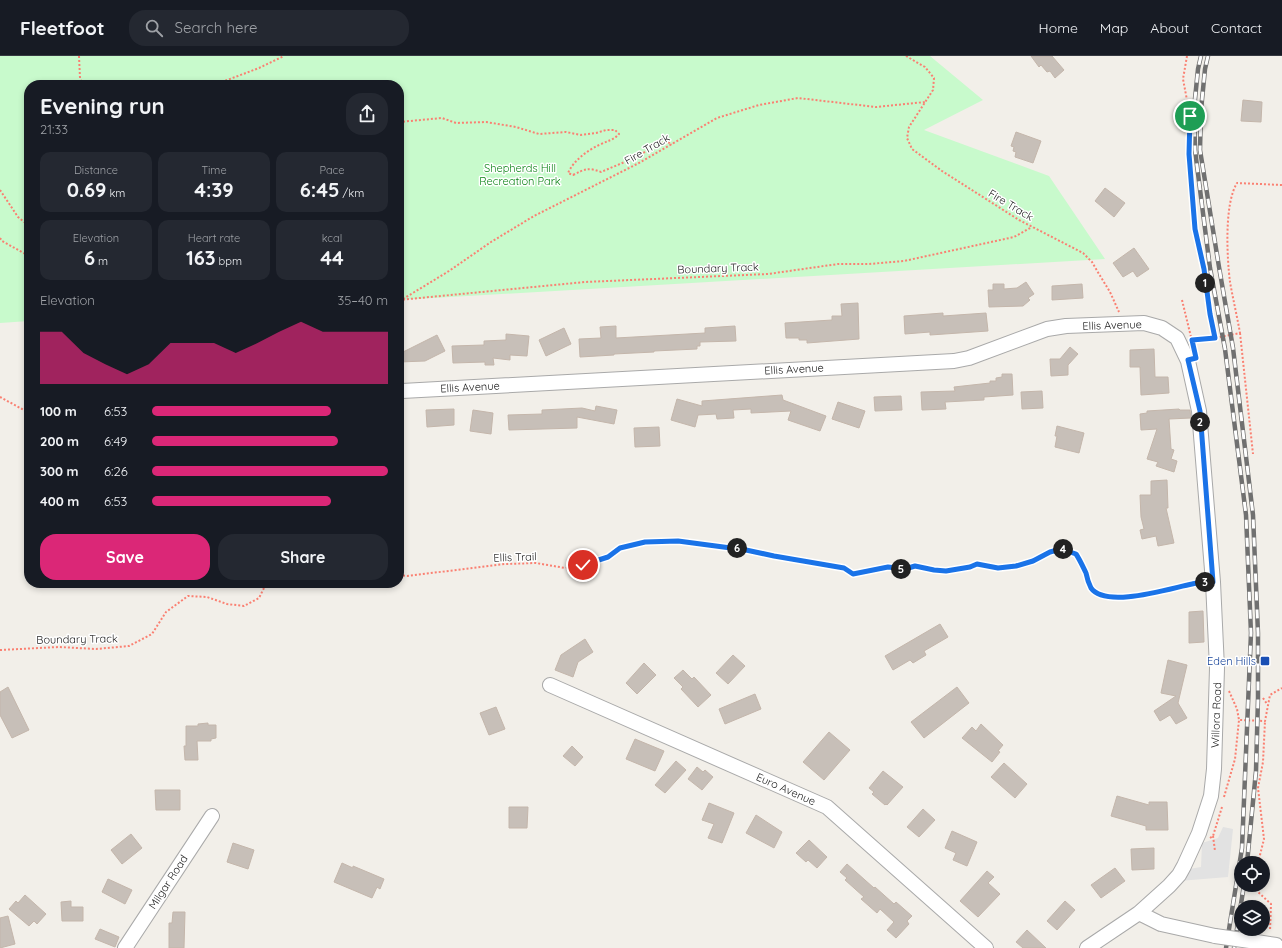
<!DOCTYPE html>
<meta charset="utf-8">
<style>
:root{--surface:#171b24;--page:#242831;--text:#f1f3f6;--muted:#9ea1a6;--line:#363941;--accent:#db2777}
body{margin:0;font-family:Quicksand,sans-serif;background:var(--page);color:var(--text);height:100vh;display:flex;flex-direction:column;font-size:15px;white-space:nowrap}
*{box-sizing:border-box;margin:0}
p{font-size:13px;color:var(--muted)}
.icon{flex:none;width:22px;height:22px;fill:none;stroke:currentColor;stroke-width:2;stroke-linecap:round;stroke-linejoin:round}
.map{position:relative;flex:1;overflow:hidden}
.drawer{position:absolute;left:24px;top:24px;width:380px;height:508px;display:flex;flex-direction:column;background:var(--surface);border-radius:16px;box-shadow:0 2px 6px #0003}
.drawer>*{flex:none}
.tools{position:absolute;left:1234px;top:800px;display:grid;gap:8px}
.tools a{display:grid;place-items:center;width:36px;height:36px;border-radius:50%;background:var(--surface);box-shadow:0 2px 6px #0003;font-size:20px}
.pin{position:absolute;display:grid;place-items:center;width:34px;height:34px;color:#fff;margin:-17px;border:2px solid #fff;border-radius:50%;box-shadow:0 1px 4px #0007}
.km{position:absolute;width:20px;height:20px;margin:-10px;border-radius:50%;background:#222;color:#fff;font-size:11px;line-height:20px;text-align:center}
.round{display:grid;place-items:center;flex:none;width:42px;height:42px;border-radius:16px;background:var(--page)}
.headline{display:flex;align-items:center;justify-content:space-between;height:68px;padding:0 16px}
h1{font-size:22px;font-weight:700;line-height:30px}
.metrics{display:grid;grid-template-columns:repeat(3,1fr);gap:6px;height:68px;padding:4px 16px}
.metrics div{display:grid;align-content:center;border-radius:10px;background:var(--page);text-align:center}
.metrics b{font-size:20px;font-weight:700}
.metrics small{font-size:11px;font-weight:400}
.metrics p{font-size:11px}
.chart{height:112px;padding:8px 16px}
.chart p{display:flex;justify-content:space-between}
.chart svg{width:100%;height:72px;margin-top:4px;fill:var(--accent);opacity:.7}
.button{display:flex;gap:8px;margin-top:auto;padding:8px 16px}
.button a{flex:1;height:46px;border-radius:16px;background:var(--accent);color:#fff;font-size:16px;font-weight:700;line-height:46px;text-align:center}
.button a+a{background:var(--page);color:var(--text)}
ul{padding:0 16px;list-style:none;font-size:13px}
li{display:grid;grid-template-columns:64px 48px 1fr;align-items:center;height:30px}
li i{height:10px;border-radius:5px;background:var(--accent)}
header{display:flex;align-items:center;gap:24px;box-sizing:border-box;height:56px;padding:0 20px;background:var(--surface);border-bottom:1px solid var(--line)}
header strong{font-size:19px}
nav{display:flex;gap:22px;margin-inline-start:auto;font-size:14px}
.search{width:280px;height:36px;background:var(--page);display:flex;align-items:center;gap:10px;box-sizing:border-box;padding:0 14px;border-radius:16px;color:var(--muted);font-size:15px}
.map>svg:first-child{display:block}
</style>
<header>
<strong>Fleetfoot</strong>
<div class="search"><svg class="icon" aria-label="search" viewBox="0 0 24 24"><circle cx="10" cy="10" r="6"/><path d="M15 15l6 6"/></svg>Search here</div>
<nav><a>Home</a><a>Map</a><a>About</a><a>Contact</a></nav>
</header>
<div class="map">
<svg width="1282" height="892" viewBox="0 0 1282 892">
<rect width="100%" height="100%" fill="#f2efe9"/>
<path fill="#c8facc" d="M0,0h930l53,44 -59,30 125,46 56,83 -706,41v-215h-370v236l-29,2z"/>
<path fill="#e2e2e2" d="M1223,771l10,2 -5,48 -49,4 4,-11 18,-3 1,-24 16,-5z"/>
<path fill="#c7bfb8" stroke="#c4b6ab" d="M1031,0h21l12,14 -9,8 -5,-7 -3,1 -6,-7 -2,2z
M1243,44l19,2 -1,20 -20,-1z
M1016,76l25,9 -8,22 -18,-6 1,-5 -3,-1 1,-4 -3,-1z
M1105,132l20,15 -11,14 -19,-16z
M1134,192l15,21 -12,8 -4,-6 -10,6 -10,-14z
M1026,226l8,12 -6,4 2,2 -7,6 -34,1 -1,-17h5v-6h11v5l13,-1z
M1082,228l1,14 -31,2v-14z
M858,247l1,36 -52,4v-3h-8v-2h-13l-1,-15 47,-3v-4h10l-1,-12z
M943,257v3l43,-3 2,18 -58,4v-3l-25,2 -1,-18z
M616,270v12l89,-5v-5l30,-2 1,15 -36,1v4h-3v3l-43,2v1l-40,2v1l-34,2 -1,-18 22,-1 -1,-11z
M564,272l7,16 -25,12 -7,-16z
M506,278l23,2 -2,20 -17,-1v5l-17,-2 1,7h-9v-3l-32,1 -1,-17 32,-1v-4l22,-1z
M437,279l8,16 -20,10 -26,1v-8z
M1070,291l8,7 -10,11v10l-17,1 -1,-17h10z
M1154,293l1,28h13l1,16 -28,2 -1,-28h-10v-17z
M1002,318h10l1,21 -29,2v3l-39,2 1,7 -24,1 -1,-18 34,-1 -1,-4 36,-4v-2h6v-3l6,-1z
M1042,335l1,17 -21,1 -1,-17z
M782,339l1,5 43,16 -6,15 -32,-11 3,-9 -40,2v-4l-18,1 1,8 -17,1 -1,-5 -18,1 -3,12 -24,-7 6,-21 25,7v-5z
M901,340l1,14 -27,1 -1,-14z
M838,346l27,9 -6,17 -27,-9z
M596,350l21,4 -3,14 -37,-7v11l-68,2 -1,-15 34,-1v-4l40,-2 13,3z
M454,353v16l-27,2 -1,-17z
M1179,353l1,1h10l1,8 -22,1 2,30 3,1 -3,9 6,2 -3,11 -18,-6 2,-4 -11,-3 10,-30 -16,1 -1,-16 7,-1v-2z
M473,354l20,3 -2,21 -21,-3z
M1057,370l27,7 -5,20 -24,-6 2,-11h-2z
M659,371l1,19 -25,1 -1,-19z
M1167,424l1,28h-2l8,35 -16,3 -2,-10 -14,3 -2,-9 4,-1 -3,-12 -1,-22h11v-14z
M1203,555l1,31 -15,1v-31z
M940,568l8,13 -24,14 2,4 -13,8 -3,-3 -17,10 -8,-14z
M585,583l8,13 -15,10 -5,15 -18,-7 6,-15z
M733,599l12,11 -17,18 -12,-11z
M1168,604l19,5 -9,38 9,15 -11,6 -6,-9 -10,6 -6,-10 22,-15 -15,-3z
M644,607l12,12 -19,19 -11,-11z
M683,614l9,9 2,-2 17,18 -13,12 -17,-18 2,-2 -9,-9z
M8,631l21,43 -17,8 -12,-23v-23z
M957,631l12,16 -45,35 -13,-16z
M755,638l6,15 -36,15 -6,-15z
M496,651l9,22 -16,6 -9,-22z
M208,667v2h8v13l-5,1v2h-14l1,19h-13l-1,-14h2v-20h12v-2z
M981,668l22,21 -5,6 2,1 -8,10 -30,-24 10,-11 4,4z
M829,676l21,18 -26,30 -21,-18z
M635,683l29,12 -9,20 -29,-12z
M572,690l11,11 -8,9 -12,-10z
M676,705l10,9 -21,23 -10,-8z
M1004,707l23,21 -12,14 -24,-21z
M697,711l6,5 2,-2 8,7 -11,13 -14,-11z
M883,715l20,16 -16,18 -1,-1 -1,1 -13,-11 2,-2 -5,-4z
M155,734h25v20h-24z
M1117,740l32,9v-3h18l1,28h-22v-4l-35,-10z
M709,747l25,10 -12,30 -14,-5 6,-14 -12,-4z
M509,751h19l-1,21h-18z
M923,753l12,11 -16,17 -12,-10z
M756,759l26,17 -8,16 -28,-15z
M952,775l25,11 -10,24 -14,-6 3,-7 -11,-5z
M131,778l11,14 -20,16 -11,-14z
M809,784l18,17 -10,11 -9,-8 -2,2 -10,-9z
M233,787l21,7 -6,19 -21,-7z
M1154,792v21l-22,1 -1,-21z
M342,807l11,5v-2l31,13 -4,10 -3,-2 -5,11 -38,-16z
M847,808l27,24 1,-1 19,17 2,-2 16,14 -5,5 2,3 -13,14 -9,-8 7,-8 -14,-13 -3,4 -16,-14 3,-2 -19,-17 2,-2 -7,-6z
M1115,812l10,13 -24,17 -10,-13z
M987,815l7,6 -6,6 12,11 -22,23 -18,-16z
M108,823l24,11 -7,14 -23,-12z
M25,839l21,19 -9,10 -3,-3 -5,5 -20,-17 7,-8 2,2z
M71,845v6h12v14h-21l-1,-19z
M1065,845l10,9 -18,20 -10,-9z
M173,856h12l-1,36h-15v-25h3z
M8,860l7,28 -15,4v-30z
M100,873l19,8 -4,10 -20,-8z
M1027,874l19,18h-23l-7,-6z"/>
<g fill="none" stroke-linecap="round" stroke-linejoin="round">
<defs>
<path id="minor" d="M402,335l552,-30 15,-3 78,-29 19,-3 78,-3 18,5 15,10 11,23 11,50 14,171 4,86 -3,101 -3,27 -12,37 -15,33 -5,9 -10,11 -30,27 -52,35
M550,629l277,122 159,141
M1139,857l22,11 54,12
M1250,885l26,4 1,3
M125,892l87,-132"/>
</defs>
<use href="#minor" stroke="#a9a9a9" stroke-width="16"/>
<path stroke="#fa8072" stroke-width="2" stroke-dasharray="2 2" stroke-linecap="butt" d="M79,0l1,22 3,7
M906,0l19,11 9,11 -1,12 -24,37 -2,11 5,11 30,22 77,49 64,33 9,9 7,12 11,18 9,20
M1187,0l-4,23 7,37 -1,38 6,75 8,40 7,45 5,24
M214,29l45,-17 25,-12
M399,66l43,-4 14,5 30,-1 30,5 23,7 27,-2 15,3 15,-2 10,-3h9l4,4c-5,6 -12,7 -20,11 -12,6 -25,15 -31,28l5,2c12,-6 15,-8 28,-3l33,-14 31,-17 7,3
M0,134l18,27 11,9
M0,182l2,3 27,15
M403,243l46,-28 42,-29 43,-26 103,-52 80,-46 42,-13 39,-7 78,9 49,-5
M399,244l186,-18 183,-8 70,-10h31l35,-3 110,-24 18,-10
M1182,244l9,37
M1240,277l13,121
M1192,284l23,-2 25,-5c-3,-17 -7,-34 -10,-51 -3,-24 -6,-78 7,-99l45,2
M0,341l22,12 7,5
M399,519l8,1 98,-12 31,-1 29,5 18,-3 25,-8 12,-9 25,-6 33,-1 68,9 28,6 69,11 10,7 35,-7 17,2 10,-3 19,4 12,1 24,-4 7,-3 21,3 18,-1 17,-5 17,-9 11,-3 15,5 7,12 8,22 8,5 18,4 22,-2 15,-2 39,-10h7
M0,594l59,-3 37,2 33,-3 23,-12 14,-22 22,-16 19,1 20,7 17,2 15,-8 6,-12 -2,-3
M1229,635l8,18 2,11 26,1 5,-26 12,-7
M1263,642l4,6
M1224,741l11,-38 4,-39
M1213,780l2,15
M1210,782l3,-2 9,-29
M1258,807l6,-24 -6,-51 5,-26 2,-41
M1256,829l2,7 13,12 -1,27"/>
<use href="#minor" stroke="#fff" stroke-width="14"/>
<defs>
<path id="rail" d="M1201,0l-3,13 -4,40 1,41 15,118 15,81 21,166 5,118 -9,215 -16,100
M1208,0l-3,13 -4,41 -1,40 19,117 14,81 20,167 5,118v65l-2,73 -9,92
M1234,892l10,-63"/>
</defs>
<use href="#rail" stroke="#707070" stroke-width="4.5"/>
<use href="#rail" stroke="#fff" stroke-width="3" stroke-dasharray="9" stroke-linecap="butt"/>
<defs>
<path id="minor-bridge" d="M1215,880l35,5"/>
</defs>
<use href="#minor-bridge" stroke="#a9a9a9" stroke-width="16" stroke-linecap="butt"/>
<use href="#minor-bridge" stroke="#fff" stroke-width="14"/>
</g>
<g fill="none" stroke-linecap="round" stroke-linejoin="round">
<defs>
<path id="route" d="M583,509l25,-8 12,-9 25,-6 33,-1 68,9 28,6 70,12 9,6 35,-7 17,2 10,-3 19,4 12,1 24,-4 7,-3 21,4 18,-2 17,-5 17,-9 11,-3 15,5c4,6 7,13 10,19 1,5 3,11 5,15 15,21 80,0 101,-4 7,-2 14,-2 21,-2l-13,-171 -12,-51 8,-2 -4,-18 23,-2 -5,-24 -6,-45 -9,-40 -6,-75 1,-38"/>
</defs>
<use href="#route" stroke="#fff" stroke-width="8"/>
<use href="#route" stroke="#1a73e8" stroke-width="5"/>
</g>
<rect fill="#1a4fb4" stroke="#fff" stroke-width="1.5" x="1260" y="600" width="10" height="10" rx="2"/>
<g text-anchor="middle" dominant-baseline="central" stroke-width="3" stroke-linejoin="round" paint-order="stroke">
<g font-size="11" fill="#222" stroke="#fff">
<text transform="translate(647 93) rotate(-30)">Fire Track</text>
<text transform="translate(1011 149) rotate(31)">Fire Track</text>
<text transform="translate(718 212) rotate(-2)">Boundary Track</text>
<text transform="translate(1112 269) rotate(-2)">Ellis Avenue</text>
<text transform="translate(794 313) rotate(-3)">Ellis Avenue</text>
<text transform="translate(470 331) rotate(-3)">Ellis Avenue</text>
<text transform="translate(515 501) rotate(-2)">Ellis Trail</text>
<text transform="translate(77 583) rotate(-1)">Boundary Track</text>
<text transform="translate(1216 659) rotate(-88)">Willora Road</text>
<text transform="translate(786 733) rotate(24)">Euro Avenue</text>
<text transform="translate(168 826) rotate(-57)">Milgar Road</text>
</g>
<g font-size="11" fill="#0c8416" stroke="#fff">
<text x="520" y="112">Shepherds Hill<tspan x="520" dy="13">Recreation Park</tspan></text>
</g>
<g font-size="11" fill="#164399" stroke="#fff" text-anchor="end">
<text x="1256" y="605">Eden Hills</text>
</g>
</g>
</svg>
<div class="tools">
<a><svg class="icon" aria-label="locate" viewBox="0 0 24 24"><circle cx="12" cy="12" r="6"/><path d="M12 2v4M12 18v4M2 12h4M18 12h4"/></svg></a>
<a><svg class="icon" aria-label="layers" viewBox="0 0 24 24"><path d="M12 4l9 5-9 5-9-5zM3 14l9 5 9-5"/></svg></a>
</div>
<div class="pin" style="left:1190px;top:60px;background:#1e9e55"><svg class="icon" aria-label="arrive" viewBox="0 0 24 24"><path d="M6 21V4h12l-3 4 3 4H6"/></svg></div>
<div class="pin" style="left:583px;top:509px;background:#d93025"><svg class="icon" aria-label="check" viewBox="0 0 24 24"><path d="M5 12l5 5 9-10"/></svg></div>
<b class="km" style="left:1205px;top:227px">1</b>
<b class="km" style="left:1200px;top:366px">2</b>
<b class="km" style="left:1205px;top:526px">3</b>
<b class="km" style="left:1063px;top:493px">4</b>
<b class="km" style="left:901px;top:513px">5</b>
<b class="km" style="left:737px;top:492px">6</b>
<section class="drawer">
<div class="headline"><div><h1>Evening run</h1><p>21:33</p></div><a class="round"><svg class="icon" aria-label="share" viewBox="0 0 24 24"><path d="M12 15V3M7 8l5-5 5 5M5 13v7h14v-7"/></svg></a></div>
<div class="metrics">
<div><p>Distance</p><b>0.69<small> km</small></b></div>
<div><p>Time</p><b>4:39</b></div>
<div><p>Pace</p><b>6:45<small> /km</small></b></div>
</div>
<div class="metrics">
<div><p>Elevation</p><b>6<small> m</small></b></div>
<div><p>Heart rate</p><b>163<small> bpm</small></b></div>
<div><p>kcal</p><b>44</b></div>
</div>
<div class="chart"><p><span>Elevation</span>35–40 m</p>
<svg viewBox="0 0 160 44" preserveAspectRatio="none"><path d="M0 44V12L10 12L20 25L30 32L40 38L50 32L60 19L70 19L80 19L90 25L100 19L110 12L120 6L130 12L140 12L150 12L160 12V44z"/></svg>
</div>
<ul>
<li><b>100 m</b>6:53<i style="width:76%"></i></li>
<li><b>200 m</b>6:49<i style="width:79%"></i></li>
<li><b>300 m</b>6:26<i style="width:100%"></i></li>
<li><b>400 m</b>6:53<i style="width:76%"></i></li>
</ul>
<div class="button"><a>Save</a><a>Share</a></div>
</section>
</div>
